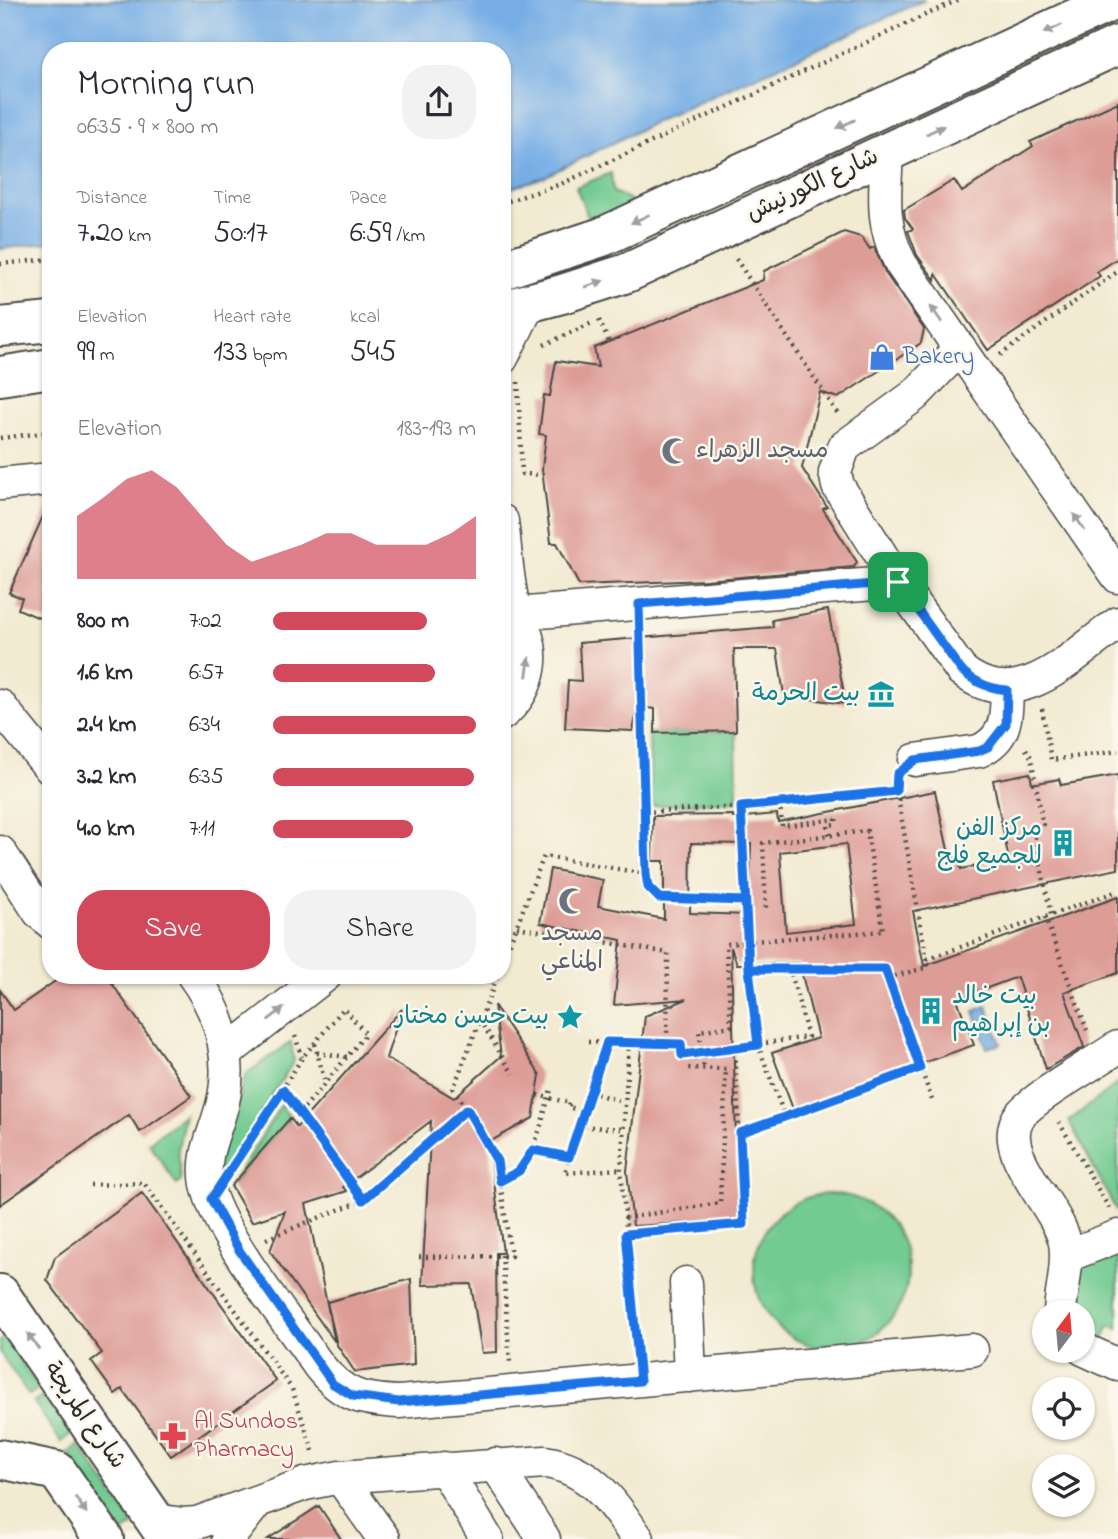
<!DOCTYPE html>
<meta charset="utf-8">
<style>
:root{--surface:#fff;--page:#f2f2f3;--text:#2b2b33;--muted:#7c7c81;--accent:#d1495b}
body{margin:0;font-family:"Indie Flower","Playpen Sans Arabic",sans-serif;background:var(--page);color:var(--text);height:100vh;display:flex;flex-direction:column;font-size:26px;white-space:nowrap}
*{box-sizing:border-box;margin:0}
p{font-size:23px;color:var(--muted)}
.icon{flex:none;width:38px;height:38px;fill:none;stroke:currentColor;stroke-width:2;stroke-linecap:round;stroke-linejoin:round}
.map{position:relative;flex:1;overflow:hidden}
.sheet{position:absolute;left:42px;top:42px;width:469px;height:942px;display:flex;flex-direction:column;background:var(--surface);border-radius:28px;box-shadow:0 2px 5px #0004}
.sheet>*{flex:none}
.needle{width:46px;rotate:16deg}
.tools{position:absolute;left:1032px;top:1300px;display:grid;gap:14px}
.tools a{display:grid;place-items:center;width:63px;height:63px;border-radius:50%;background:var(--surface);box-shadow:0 2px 5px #0004;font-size:35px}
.pin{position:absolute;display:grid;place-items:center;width:60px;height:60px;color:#fff;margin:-30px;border-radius:14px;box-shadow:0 4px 10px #0006}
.round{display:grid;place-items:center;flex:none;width:74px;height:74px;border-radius:28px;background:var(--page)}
.summary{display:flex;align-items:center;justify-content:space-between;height:119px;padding:0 35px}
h1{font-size:38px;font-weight:600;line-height:52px}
.stats{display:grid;grid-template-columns:repeat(3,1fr);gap:10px;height:119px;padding:7px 35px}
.stats div{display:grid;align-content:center}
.stats b{font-size:30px;font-weight:600}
.stats small{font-size:19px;font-weight:400}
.stats p{font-size:19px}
.chart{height:196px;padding:14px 35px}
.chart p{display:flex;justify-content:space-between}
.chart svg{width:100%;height:126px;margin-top:7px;fill:var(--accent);opacity:.7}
.action{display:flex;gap:14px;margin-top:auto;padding:14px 35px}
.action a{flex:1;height:80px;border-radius:28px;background:var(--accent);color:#fff;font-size:28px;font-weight:600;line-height:80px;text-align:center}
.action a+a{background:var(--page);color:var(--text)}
ul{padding:0 35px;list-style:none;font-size:23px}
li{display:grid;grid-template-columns:112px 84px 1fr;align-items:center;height:52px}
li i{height:18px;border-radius:9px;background:var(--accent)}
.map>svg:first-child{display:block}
</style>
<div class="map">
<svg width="1118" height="1539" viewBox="0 0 1118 1539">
<rect width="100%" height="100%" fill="#fbf7ec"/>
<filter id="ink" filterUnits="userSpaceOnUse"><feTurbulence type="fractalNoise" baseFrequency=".0143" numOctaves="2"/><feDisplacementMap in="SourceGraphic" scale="14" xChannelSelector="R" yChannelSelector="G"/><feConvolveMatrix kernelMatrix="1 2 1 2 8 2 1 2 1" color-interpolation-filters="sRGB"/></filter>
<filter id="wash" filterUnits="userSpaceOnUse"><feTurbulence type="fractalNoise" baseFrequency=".00686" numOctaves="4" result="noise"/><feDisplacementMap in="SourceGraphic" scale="28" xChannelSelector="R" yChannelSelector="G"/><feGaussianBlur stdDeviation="1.57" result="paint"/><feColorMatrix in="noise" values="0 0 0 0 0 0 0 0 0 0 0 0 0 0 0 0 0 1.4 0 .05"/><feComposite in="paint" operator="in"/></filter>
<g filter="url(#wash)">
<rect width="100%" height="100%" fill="#f2ead1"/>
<path fill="#72cb91" stroke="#4e7b5e" stroke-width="2" d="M611,173l2,19 18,8v4l-40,20 -15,-37z
M736,731l1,70 -86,5 -2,-73z
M291,1042l3,19 -78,121 -5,-2 35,-106z
M1118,1083v131l-49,-93z
M281,1105l9,13 -59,68z
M185,1114l-7,34 3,33 -4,4 -28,-42z
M754 1271a77 77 0 1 1 154 0a77 77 0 1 1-154 0Z
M1118,1245v83l-9,-3 -8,19 -18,-14v-18h-11v-40z
M5,1338l34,50 -10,7 -29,-42v-12z
M45,1395l26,39 -10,8 -27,-40z
M79,1445l55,80 -12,8 -54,-80z"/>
<path fill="#76ade5" stroke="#506c88" stroke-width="2" d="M0,0h925l-272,123 -109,54 -42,14v-140h-451v191l-51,7z
M987,1006l14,38 -14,4 -13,-37z"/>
<g id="blocks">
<path fill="#dd9c96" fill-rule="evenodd" d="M1118,102v156l-21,14 3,4 -112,74 -52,-76 -1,6 -18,-25 -9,-24 5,-2 -8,-11 -1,-8 50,-30 8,12 71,-46 -3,-4z
M844,232l17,5 9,12 4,-2 12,27 38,55 -3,14 -83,55 -18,-6 -18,76 25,39 -4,2 34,53 -3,5 -148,13 -127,5 -22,-42h-6l-9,-74 4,-34 -7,-1 5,-39 6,1 6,-35 42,6 -4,-19 169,-68 1,-9z
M51,498v125l-33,-14 4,-11 -13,-5z
M828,610l18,94 -62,-9 -7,-46h-43l2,82 -81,2v-24l-17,-2 -5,24 -68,-3 3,-48 13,1 -2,-38 194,-16 -1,-7z
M1030,773l2,11 27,-5 2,6 57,-10v94l-205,42 11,55 194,-69v76l-54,19 20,55 -38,22 -29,-92 -60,22 17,46 -181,64 -21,-56 46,-15 -19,-75 -62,1 -6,-17 7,273 -105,6 -6,-55 18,-155 42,-17 -73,6 7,-65 -81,-17 10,-54 53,11 -5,26 66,13v-58h-12l1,-45 80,-1v3l44,-4 1,8 157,-31 15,68 9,-2 2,12 48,-9 -16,-80zM691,843l60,1 -2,71 -59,-2zM846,844l10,80 -70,8 -6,-80z
M64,975h42l85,121 -51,36 -11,-17 -129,90v-215l14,20z
M494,1005l46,70 -7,43 -44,24 14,111h-7l1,99 -15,1 -11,-69 -49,1 9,-164 -88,66 4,4 -41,13 29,138 -65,-91 15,-40 -33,11 -21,-36 59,-68 7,9 105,-118 -16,49 68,40 47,-42z
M142,1193l134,188 -105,75 -49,-67 -7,5 -24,-33 11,-8 -55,-73 8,-23z
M411,1279l3,86 -59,7 -18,-27 -10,-43z
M319,1506l22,33h-73z"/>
</g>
</g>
<g filter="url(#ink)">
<use href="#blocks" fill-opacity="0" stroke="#494844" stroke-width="2"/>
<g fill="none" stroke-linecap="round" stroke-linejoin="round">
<defs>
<path id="minor" d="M887,152c-2,43 -7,72 14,112l217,313
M960,348l-45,47 -71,52 -9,25 3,14 60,96 63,88c57,47 110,-14 157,-47
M502,358l27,-54
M0,484l51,-5
M502,521c4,30 5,62 13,91 3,9 10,16 12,25 9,29 -2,58 -25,77
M516,614l382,-32
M502,676l14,-62
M0,706l51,63
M915,760l64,-9c28,-13 27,-33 28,-61
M0,852l39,60 12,11
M193,975c30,41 43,91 26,141 -7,23 -17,42 -12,68 9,48 82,138 112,182 24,30 42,34 80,36l573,-52
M226,1053l100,-78
M1067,1256l51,-20
M686,1283l4,93
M1060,1312c1,-22 9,-46 5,-69 -7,-38 -73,-93 -44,-129 16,-19 74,-51 97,-67
M1083,1349l35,16
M495,1464l49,75
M444,1468l43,71
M340,1477l44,62
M155,1520l28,4 14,-1 108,-39 35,-7 205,-15c47,7 67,40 93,77
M228,1539l28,-36"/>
<path id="major" d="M502,270l100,-33 513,-237
M502,310l60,-16 65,-21 491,-228
M0,327l51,-5
M0,376l51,-8
M0,1294l168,245
M0,1459l57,12 47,68"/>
</defs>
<use href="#minor" stroke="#494844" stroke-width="35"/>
<use href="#major" stroke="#494844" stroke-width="42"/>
<path stroke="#494844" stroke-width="4.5" stroke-dasharray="2 5" stroke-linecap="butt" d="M502,203l59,-19 397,-184
M736,259l102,155
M0,264l51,-5
M599,320l10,22
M544,345l50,-23
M1000,355l118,-84
M518,382l4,92 25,1
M0,438l51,-6
M640,633l8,254 11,11 9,2 77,1
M1042,709l9,51 67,-9
M1026,749l5,8 12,68 -10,3 18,87
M780,803l2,23 54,-7
M741,807l8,162 9,76 27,72
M645,812l96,-5 155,-16
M829,835l-1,-10 8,-1v-5
M1045,917l42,113
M517,927l151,26 -1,90
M753,941l130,-10 -16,-100 -104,12 3,67
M927,959l191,-68
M502,963l42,-107 102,18
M749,969h136l47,131
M888,978l40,-11 -33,-186
M480,1020l33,54
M295,1036l7,21
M588,1042l93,2 1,11 126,-18 -18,-68
M607,1042l-30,84 -12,47 56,-4
M629,1042l-8,127 16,182
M315,1044l10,39
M702,1048l-3,-17 32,-5 -5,-82 14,-1
M317,1053l30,4
M703,1057l1,11
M283,1090l80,110
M590,1092l33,10
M537,1095l33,8 -2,4 14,4
M300,1113l66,-79 -23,-27
M1059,1122l50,86
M577,1126l45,3
M740,1133l181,-65
M533,1150l36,7
M241,1155l61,-97 42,-50
M500,1181c37,-20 40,-55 51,-92
M90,1185l54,-2 148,206 21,62
M625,1218l95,-15 6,-134 -42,-1
M627,1234l117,-10 -9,-176
M266,1239l97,-39 104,-91 -14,-20 45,-114
M502,1255l8,108
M419,1257l92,-1 -14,-95 -30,-52"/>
<use href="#minor" stroke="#fff" stroke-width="32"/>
<use href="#major" stroke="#fff" stroke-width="38"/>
<path stroke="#494844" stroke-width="4.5" stroke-dasharray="2 5" stroke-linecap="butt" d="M740,943l13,-2
M702,1048l1,9"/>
</g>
<defs><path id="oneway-solid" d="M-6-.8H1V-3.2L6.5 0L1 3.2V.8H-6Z" transform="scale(1.75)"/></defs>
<g fill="#a0a0a0">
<use href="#oneway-solid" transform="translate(1053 29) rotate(155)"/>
<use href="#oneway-solid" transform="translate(846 124) rotate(155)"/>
<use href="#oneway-solid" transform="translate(935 130) rotate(-25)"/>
<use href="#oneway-solid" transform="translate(640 219) rotate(155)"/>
<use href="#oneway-solid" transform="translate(594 284) rotate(-19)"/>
<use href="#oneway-solid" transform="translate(936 314) rotate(-125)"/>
<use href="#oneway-solid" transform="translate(1079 522) rotate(-124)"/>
<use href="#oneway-solid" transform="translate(528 667) rotate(-82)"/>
<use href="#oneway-solid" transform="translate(276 1014) rotate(-38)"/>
<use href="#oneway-solid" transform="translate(33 1341) rotate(-125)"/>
<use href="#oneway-solid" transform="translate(81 1505) rotate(55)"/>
</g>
</g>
<g fill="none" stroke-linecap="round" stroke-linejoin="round" filter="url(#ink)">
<defs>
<path id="route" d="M898,582l63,88c15,13 27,18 46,20l-1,34 -18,23 -9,4 -64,9 -18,14 -1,17 -155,16 8,162 9,76 -76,10 -1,-11 -74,-2 -38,115 -36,-7 -14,21 -19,10 -3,-20 -30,-52 -104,91 -80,-110 -72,109 28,51 94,134 20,12 46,6 241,-21 -14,-147 118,-10 -4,-91 180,-65 -35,-99h-136l-4,-68 -86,-3 -11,-11 -2,-13 -7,-270 259,-22"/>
</defs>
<use href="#route" stroke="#fff" stroke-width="14"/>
<use href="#route" stroke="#1a73e8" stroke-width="9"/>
</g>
<defs>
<symbol id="shop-bare" viewBox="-9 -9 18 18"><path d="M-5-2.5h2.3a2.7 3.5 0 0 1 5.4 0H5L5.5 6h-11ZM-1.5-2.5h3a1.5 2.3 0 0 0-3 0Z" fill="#3f7fe0" stroke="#fbf7ec" stroke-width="2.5" paint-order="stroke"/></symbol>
<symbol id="mosque-bare" viewBox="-9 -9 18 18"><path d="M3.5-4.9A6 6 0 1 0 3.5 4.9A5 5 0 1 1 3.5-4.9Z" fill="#6b7280" stroke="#fbf7ec" stroke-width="2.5" paint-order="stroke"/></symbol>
<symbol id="museum-bare" viewBox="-9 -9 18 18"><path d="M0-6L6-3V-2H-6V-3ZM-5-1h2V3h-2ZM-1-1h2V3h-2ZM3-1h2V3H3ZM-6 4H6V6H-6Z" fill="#0f9aa8" stroke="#fbf7ec" stroke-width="2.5" paint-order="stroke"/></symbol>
<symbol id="building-bare" viewBox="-9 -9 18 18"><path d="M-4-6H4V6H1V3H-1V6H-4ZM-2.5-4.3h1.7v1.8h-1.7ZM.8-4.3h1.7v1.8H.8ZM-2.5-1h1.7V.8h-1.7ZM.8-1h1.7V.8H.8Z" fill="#0f9aa8" stroke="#fbf7ec" stroke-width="2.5" paint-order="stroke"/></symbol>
<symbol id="sight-bare" viewBox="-9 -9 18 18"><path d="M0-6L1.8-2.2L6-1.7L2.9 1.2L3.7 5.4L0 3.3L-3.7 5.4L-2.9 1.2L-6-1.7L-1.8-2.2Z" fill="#0f9aa8" stroke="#fbf7ec" stroke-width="2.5" paint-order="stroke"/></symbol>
<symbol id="pharmacy-bare" viewBox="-9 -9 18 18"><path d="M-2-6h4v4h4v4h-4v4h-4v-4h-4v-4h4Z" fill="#e0444e" stroke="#fbf7ec" stroke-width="2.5" paint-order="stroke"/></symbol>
</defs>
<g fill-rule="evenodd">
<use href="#shop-bare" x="863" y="338" width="38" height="38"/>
<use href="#mosque-bare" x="656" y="432" width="38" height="38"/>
<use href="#museum-bare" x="862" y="675" width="38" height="38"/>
<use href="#building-bare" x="1044" y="824" width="38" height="38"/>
<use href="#mosque-bare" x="553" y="882" width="38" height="38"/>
<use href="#building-bare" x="912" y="992" width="38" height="38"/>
<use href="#sight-bare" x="551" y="998" width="38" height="38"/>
<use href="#pharmacy-bare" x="154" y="1417" width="38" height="38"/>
</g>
<g text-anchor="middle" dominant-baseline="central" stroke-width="5" stroke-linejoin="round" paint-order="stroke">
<g font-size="24" fill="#2b2b2b" stroke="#fbf7ec">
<text transform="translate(813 186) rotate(-25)">شارع الكورنيش</text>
<text transform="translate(84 1416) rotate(55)">شارع المريجة</text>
</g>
<g font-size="24" fill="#366cbe" stroke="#fbf7ec" text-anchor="start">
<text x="903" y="357">Bakery</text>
</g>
<g font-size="24" fill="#5b616d" stroke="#fbf7ec" text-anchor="start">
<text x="696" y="451">مسجد الزهراء</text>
<text x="572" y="934" text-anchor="middle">مسجد<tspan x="572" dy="28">المناعي</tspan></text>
</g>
<g font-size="24" fill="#0d838f" stroke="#fbf7ec" text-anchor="end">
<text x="860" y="694">بيت الحرمة</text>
<text x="1042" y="829">مركز الفن<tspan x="1042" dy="28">للجميع فلج</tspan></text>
<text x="952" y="997" text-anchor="start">بيت خالد<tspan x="952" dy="28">بن إبراهيم</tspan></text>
<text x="549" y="1017">بيت حسن مختار</text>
</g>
<g font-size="24" fill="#be3a42" stroke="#fbf7ec" text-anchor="start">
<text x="194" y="1422">Al Sundos<tspan x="194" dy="28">Pharmacy</tspan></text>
</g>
</g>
</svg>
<div class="tools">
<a><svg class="needle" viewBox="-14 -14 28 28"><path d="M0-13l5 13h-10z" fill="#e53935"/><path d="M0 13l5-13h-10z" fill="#7c7c81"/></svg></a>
<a><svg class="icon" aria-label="locate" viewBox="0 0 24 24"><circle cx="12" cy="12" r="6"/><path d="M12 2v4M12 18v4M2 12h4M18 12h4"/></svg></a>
<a><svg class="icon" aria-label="layers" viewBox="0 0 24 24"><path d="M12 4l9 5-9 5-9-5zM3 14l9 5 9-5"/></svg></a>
</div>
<div class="pin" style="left:898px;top:582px;background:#1e9e55"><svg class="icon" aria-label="arrive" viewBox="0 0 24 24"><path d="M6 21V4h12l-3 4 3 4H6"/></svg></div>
<section class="sheet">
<div class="summary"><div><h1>Morning run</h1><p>06:35 · 9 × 800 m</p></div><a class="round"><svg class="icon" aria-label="share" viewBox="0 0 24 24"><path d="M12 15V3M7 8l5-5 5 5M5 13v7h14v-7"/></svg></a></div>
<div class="stats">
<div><p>Distance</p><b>7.20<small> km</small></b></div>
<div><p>Time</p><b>50:17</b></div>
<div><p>Pace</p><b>6:59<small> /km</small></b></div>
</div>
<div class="stats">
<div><p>Elevation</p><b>99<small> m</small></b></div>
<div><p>Heart rate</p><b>133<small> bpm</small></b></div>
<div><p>kcal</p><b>545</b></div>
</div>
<div class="chart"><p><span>Elevation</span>183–193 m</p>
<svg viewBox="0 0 160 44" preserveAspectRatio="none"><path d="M0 44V22L10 16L20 9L30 6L40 12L50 22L60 32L70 38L80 35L90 32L100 28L110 28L120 32L130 32L140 32L150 28L160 22V44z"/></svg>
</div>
<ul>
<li><b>800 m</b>7:02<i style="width:76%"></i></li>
<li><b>1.6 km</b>6:57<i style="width:80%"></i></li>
<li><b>2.4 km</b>6:34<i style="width:100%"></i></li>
<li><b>3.2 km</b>6:35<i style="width:99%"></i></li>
<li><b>4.0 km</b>7:11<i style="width:69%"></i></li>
</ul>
<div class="action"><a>Save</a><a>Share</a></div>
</section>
</div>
